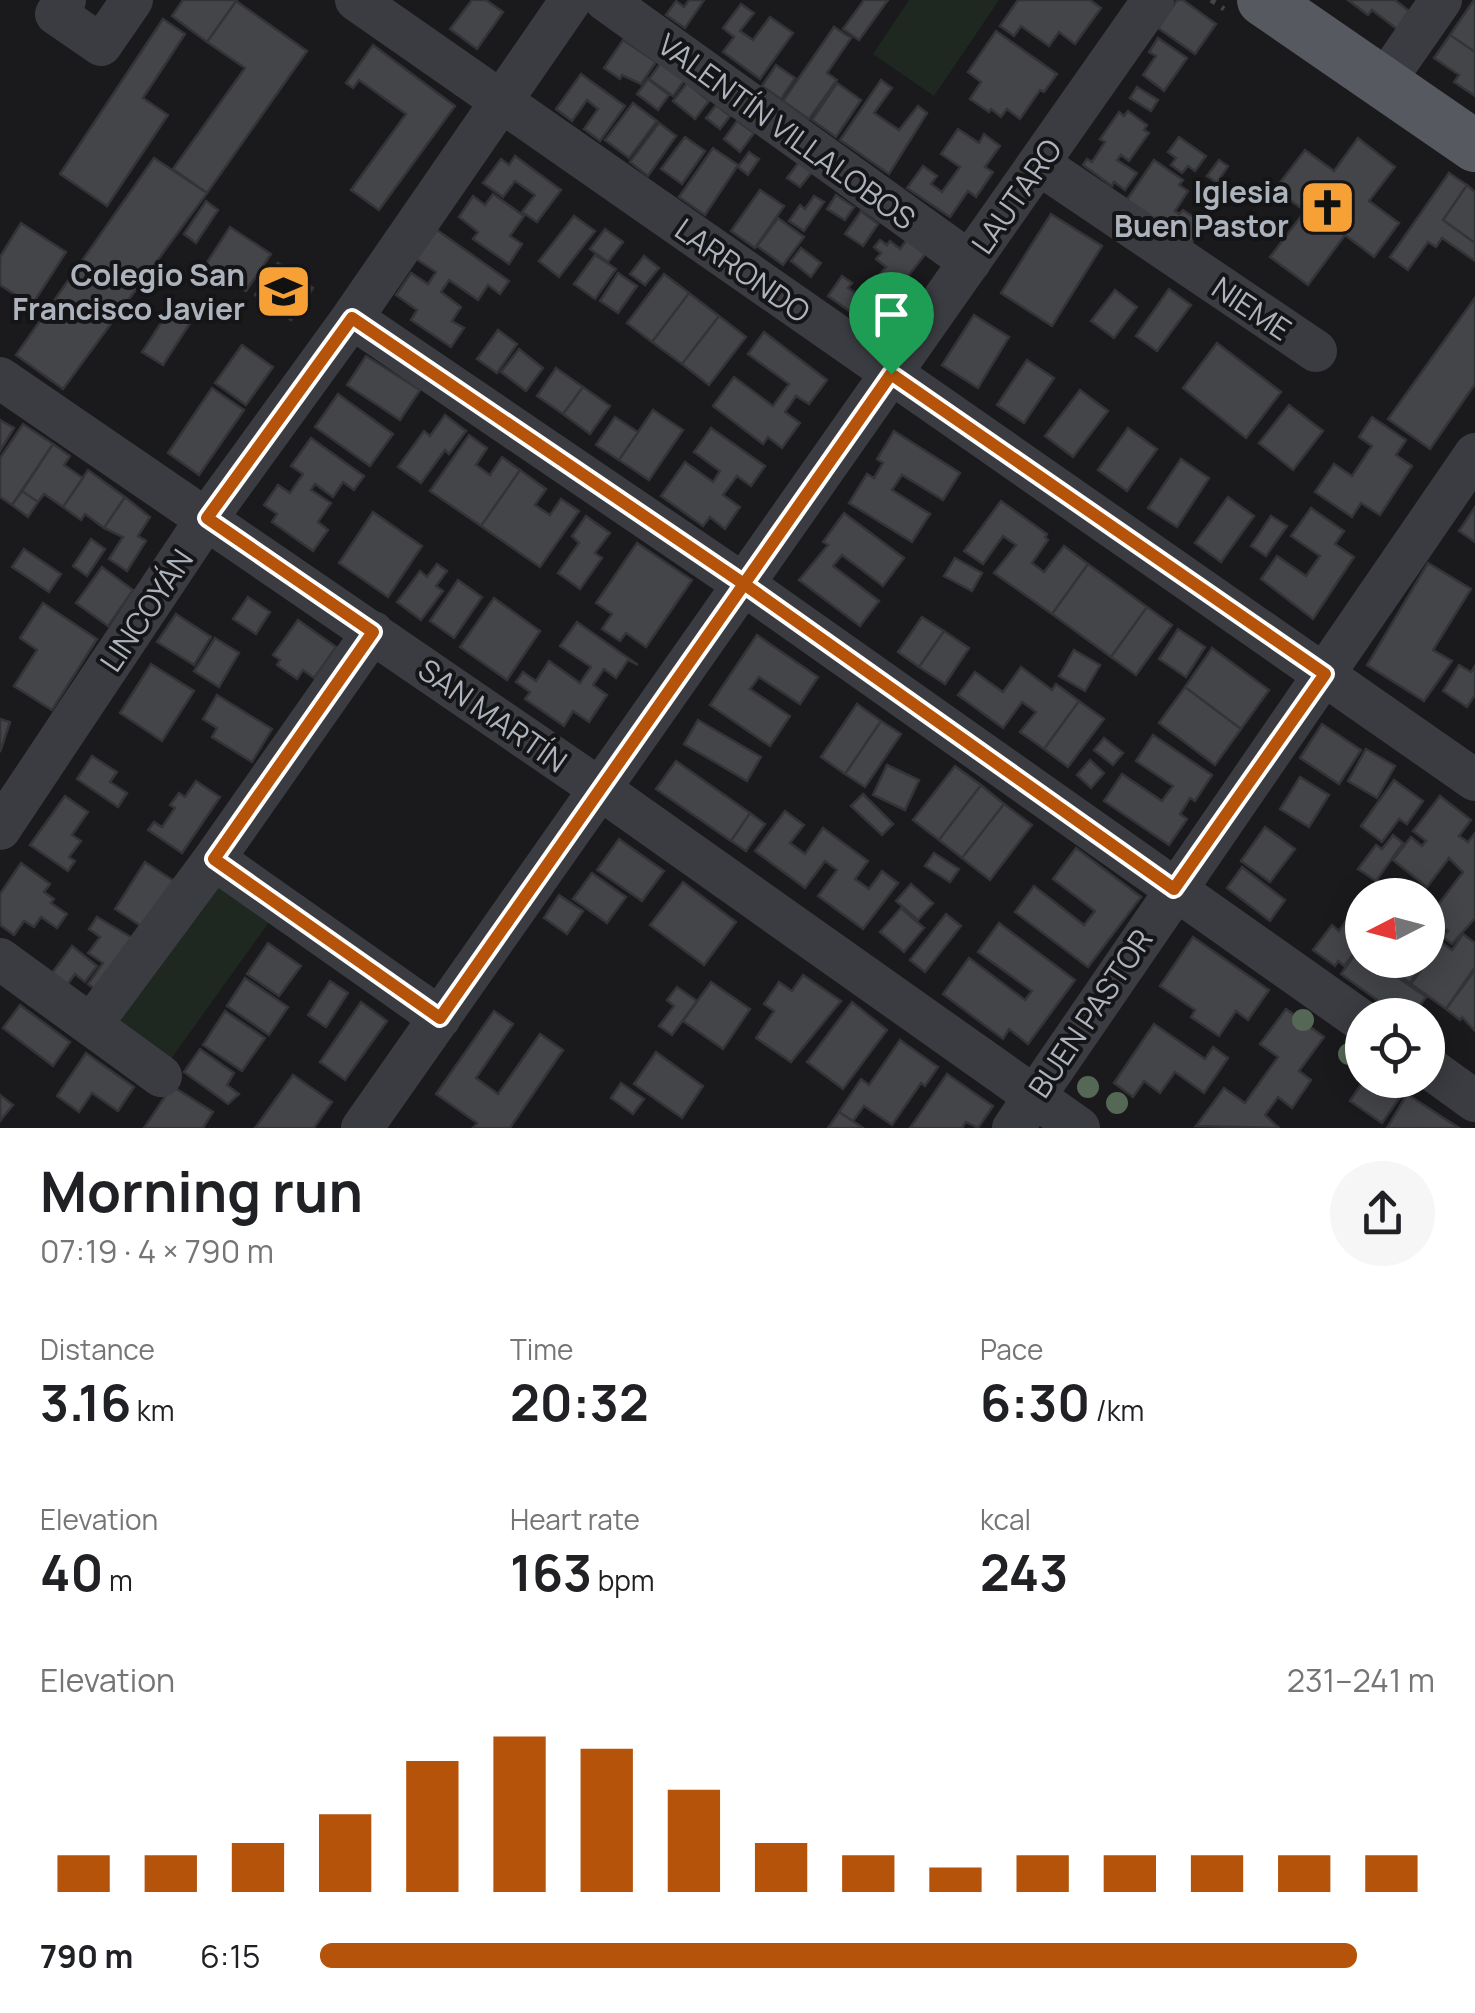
<!DOCTYPE html>
<meta charset="utf-8">
<style>
:root{--surface:#fff;--page:#f6f6f6;--text:#202124;--muted:#757577;--accent:#b45309}
body{margin:0;font-family:Manrope,sans-serif;background:var(--page);color:var(--text);height:100vh;display:flex;flex-direction:column;font-size:38px;white-space:nowrap}
*{box-sizing:border-box;margin:0}
p{font-size:32px;color:var(--muted)}
.icon{flex:none;width:55px;height:55px;fill:none;stroke:currentColor;stroke-width:2;stroke-linecap:round;stroke-linejoin:round}
.map{position:relative;height:1128px;overflow:hidden}
.drawer{display:flex;flex-direction:column;background:var(--surface);flex:1}
.drawer>*{flex:none}
.needle{width:65px;rotate:264deg}
.tools{position:absolute;left:1345px;top:878px;display:grid;gap:20px}
.tools a{display:grid;place-items:center;width:100px;height:100px;border-radius:50%;background:var(--surface);box-shadow:0 5px 25px #0003;font-size:50px}
.pin{position:absolute;display:grid;place-items:center;width:85px;height:85px;color:#fff;margin:-102px -42px;border-radius:50% 50% 50% 0;rotate:-45deg;box-shadow:0 0 10px #0007}
.pin .icon{rotate:45deg}
.round{display:grid;place-items:center;flex:none;width:105px;height:105px;border-radius:52px;background:var(--page)}
.overview{display:flex;align-items:center;justify-content:space-between;height:170px;padding:0 40px}
h1{font-size:55px;font-weight:700;line-height:75px}
.metrics{display:grid;grid-template-columns:repeat(3,1fr);gap:15px;height:170px;padding:10px 40px}
.metrics div{display:grid;align-content:center}
.metrics b{font-size:50px;font-weight:700}
.metrics small{font-size:28px;font-weight:400}
.metrics p{font-size:28px}
.chart{height:280px;padding:20px 40px}
.chart p{display:flex;justify-content:space-between}
.chart svg{width:100%;height:180px;margin-top:10px;stroke:var(--accent);stroke-width:6}
ul{padding:0 40px;list-style:none;font-size:32px}
li{display:grid;grid-template-columns:160px 120px 1fr;align-items:center;height:75px}
li i{height:25px;border-radius:12px;background:var(--accent)}
.map>svg:first-child{display:block}
</style>
<div class="map">
<svg width="1475" height="1128" viewBox="0 0 1475 1128">
<rect width="100%" height="100%" fill="#1a1a1c"/>
<path fill="#1f2820" d="M909,0h90l-65,96 -61,-42z
M216,883l53,39 -101,141 -54,-40z"/>
<path fill="#444549" stroke="#343438" stroke-width="2.5" d="M183,0h54l-30,42 -35,-26z
M472,0h14l17,12 -26,37 -27,-20z
M689,0h15l-19,28 -19,-13 10,-14 8,6z
M864,0h24l-29,40 -16,-11z
M1018,0h72l11,8 -26,36 -16,-12 -10,14 -28,-20 -7,10 -14,-10z
M1177,0h6l33,24 -21,30 -37,-26z
M1348,0h47l14,11 -12,18 -25,-19 -4,5z
M1474,0h1v52l-25,-17z
M236,1l71,50 -100,142 -34,-24 72,-101 -38,-26z
M741,4l13,9 -14,18 13,9 17,-23 23,16 -33,46 -37,-27 11,-15 -11,-9z
M163,19l22,15 -42,64 25,17 -61,91 -47,-32z
M834,27l17,11 -24,35 10,7 -28,39 -26,-18z
M996,31l61,43 -13,18 -4,-2 -20,29 -13,-10 -6,8 -10,-8 -2,3 -19,-13 11,-17 -13,-10z
M1450,35l25,17v44l-21,-14 5,-7 -25,-17z
M1158,38l29,20 -23,33 -21,-16 13,-19 -7,-4z
M623,40l33,22 -15,22 -19,-9 -2,4 -16,-11z
M373,45l82,61 -76,104 -28,-20 55,-76 -47,-34 -6,8 -7,-5z
M662,61l24,17 -13,18 -24,-17z
M776,65l19,13 -14,21 -19,-13z
M581,74l44,32 -25,35 -16,-12 14,-20 -11,-9 -15,21 -16,-12z
M648,79l21,16 -11,15 -21,-16z
M881,80l11,8 -18,25 25,17 19,-24 9,7 -38,61 -49,-34z
M687,83l22,18 -14,18 -22,-18z
M837,83l24,17 -25,37 -24,-17z
M1137,87l21,13 -7,11 -21,-13z
M633,103l24,18 -28,37 -24,-18z
M716,105l14,11 -10,13 -14,-11z
M1128,111l19,14 -3,5 5,3 -20,28 -8,-6 -4,5 20,13 -12,17 -11,-8 -2,4 -29,-21 4,-6 5,3 13,-20 -5,-3 19,-27 5,4z
M737,121l17,12 -14,19 -16,-13z
M659,123l17,13 -28,40 -18,-14z
M958,129l21,14 5,-9 16,12 -15,21 8,5 -17,25 -8,-6 -18,26 -43,-29 16,-22 14,10 -6,8 11,8 18,-25 -19,-13z
M685,137l20,14 -23,33 -21,-15z
M1179,137l27,19 -11,15 -7,-5 -6,7 -11,-8 5,-7 -8,-6z
M1358,138l37,29 -26,34 30,22 -25,34 -29,-22 -37,50 -38,-28 35,-46 -30,-22 30,-39 29,21z
M713,148l25,17 -33,50 -26,-18z
M749,152l10,7 -11,16 -10,-8z
M515,156l46,34 -24,32 -15,-10 13,-17 -20,-14 -12,16 -20,-14 18,-24 8,6z
M154,158l53,35 -144,196 -47,-34z
M1154,160l29,20 -4,5 9,6 -13,20 4,3 4,-4 21,14 -14,21 -64,-44z
M1219,160l9,6 -11,17 -10,-7z
M799,162l13,10 -12,15 -13,-9z
M1449,173l18,12 -24,35 32,23v18l-33,-23 -6,9 -8,-5 -20,28 -18,-13z
M1467,185l8,7v51l-32,-23z
M760,190l24,16 -29,42 -24,-17z
M493,194l31,22 -14,20 12,8 -13,20 -36,-25 5,-7 -19,-15 14,-21 12,9z
M836,195l18,12 -9,13 -18,-11z
M814,196l10,6 -20,29 -15,-10 11,-16 5,4z
M206,201l12,9 -22,33 -12,-9z
M861,211l17,13 -15,22 -18,-12z
M1051,214l51,32 -50,80 -51,-33z
M574,216l21,15 -36,46 -20,-16z
M778,218l26,19 -21,28 -26,-19z
M21,223l45,29 -34,53 -32,-20v-28z
M230,227l41,27 -25,37 -40,-27z
M605,229l18,13 -15,20 -18,-13z
M437,230l72,51 -9,13 -12,-9 -10,15 -29,-20 -8,12 20,15 -9,14 12,7 -13,19 -40,-27 6,-10 -21,-15 15,-22 17,11 8,-12 -20,-13z
M908,238l19,14 -19,24 6,5 -9,13 -25,-20 6,-7 -10,-8 5,-6 -7,-6 6,-7 7,5 3,-4 10,8z
M801,248l20,15 -10,14 -20,-16z
M595,255l21,14 -21,30 -21,-15z
M644,256l15,12 -14,17 -15,-11z
M278,263l35,25 -22,32 -36,-25z
M618,273l19,13 -19,27 -18,-12z
M664,274l25,19 -37,49 -25,-19z
M842,276l10,7 -4,5 21,14 -11,15 -30,-21z
M1169,289l22,16 -34,46 -21,-15z
M1115,290l22,17 -23,31 -23,-17z
M883,291l10,9 -20,26 -11,-8z
M689,293l30,23 -37,48 -30,-22z
M1475,298v86l-45,65 -42,-30z
M172,306l20,14 -29,45 -21,-13z
M974,315l35,22 -31,51 -36,-23z
M719,316l27,21 -37,48 -27,-21z
M498,330l19,14 -20,29 -20,-14z
M764,332l63,48 -18,24 -13,-8 -11,16 15,11 -18,25 -14,-11 -5,7 -50,-38 21,-29 39,29 16,-22 -41,-30z
M1217,343l64,49 -35,46 -63,-50z
M242,345l31,22 -27,38 -31,-22z
M519,349l24,19 -17,23 -25,-19z
M366,356l54,34 -20,30 -53,-35z
M1027,360l27,18 -30,45 -27,-18z
M556,368l27,19 -20,27 -26,-18z
M583,387l27,19 -20,28 -27,-20z
M212,388l32,22 -45,65 -31,-22z
M1080,390l28,21 -35,46 -28,-21z
M338,394l55,40 -23,32 -55,-39z
M1289,405l34,26 -30,39 -34,-27z
M653,410l30,20 -34,50 -30,-20z
M445,415l21,16 -17,23 -4,-4 -24,33 -23,-16 26,-36 6,5z
M615,417l23,15 -19,28 -23,-15z
M1372,417l34,23 -10,15 16,11 -32,49 -19,-12 -9,14 -37,-25 19,-28 18,12 20,-30 -13,-9z
M0,420l14,8 -14,23z
M23,424l30,20 -41,61 -12,-8v-39z
M711,428l54,38 -14,20 -14,-10 -14,19 17,12 -15,22 -15,-12 -7,9 -42,-30 24,-34 28,20 7,-11 -26,-19z
M1128,428l29,21 -30,42 -29,-21z
M894,431l66,42 -17,27 -41,-25 -10,15 38,24 -18,28 -63,-39 18,-29 7,4 9,-15 -6,-4z
M469,435l18,13 -11,17 14,10 12,-18 18,13 -39,56 -51,-35z
M311,438l53,38 -10,14 -11,-8 -10,15 -18,-13 -4,6 20,13 -13,19 10,8 -15,21 -41,-29 5,-8 -13,-9 14,-20 12,8 13,-19 -12,-8z
M53,444l17,12 -6,9 19,13 -20,29 -19,-13 -6,8 -16,-11z
M1181,459l28,19 -32,49 -29,-19z
M88,470l37,27 -21,31 -19,-14 -4,6 -18,-13z
M520,470l26,19 -11,16 15,10 11,-16 18,12 -39,56 -59,-41z
M22,491l16,11 -10,15 -16,-12z
M125,497l25,20 -12,19 8,5 -19,30 -18,-12 14,-22 -19,-9z
M1228,497l26,19 -33,46 -26,-19z
M1001,501l46,33 -2,3 3,3 -16,23 12,9 20,-26 24,18 -36,50 -58,-41 22,-28 -13,-9 -20,28 -19,-13z
M1475,507v35l-16,-11z
M1311,508l33,23 -9,13 19,13 -41,62 -52,-40 16,-23 29,20 14,-20 -29,-20z
M373,512l49,34 -34,51 -49,-34z
M844,513l60,45 -21,28 -41,-31 -9,11 46,35 -19,25 -61,-46 29,-35 -5,-3z
M586,516l24,17 -15,20 7,5 -22,31 -22,-16 21,-30 -7,-7z
M1271,516l16,10 -21,30 -15,-10z
M91,539l14,10 -18,27 -14,-10z
M637,543l55,37 -46,67 -20,-14 -6,8 -18,-12 10,-15 -16,-11z
M24,549l37,25 -12,18 -37,-25z
M955,558l27,15 -10,18 -28,-15z
M1428,563l43,26 -38,61 19,11 -28,40 -57,-36z
M437,564l10,7 -11,15 7,5 -22,29 -24,-18 23,-31 7,6z
M1088,564l59,43 -36,50 -59,-43z
M102,567l31,23 -25,36 -32,-23z
M458,580l24,17 -28,41 -24,-17z
M248,597l22,15 -14,22 -23,-15z
M494,598l46,33 -33,49 -47,-33z
M43,603l54,36 -45,71 -38,-24 23,-36 -17,-12z
M1147,607l25,18 -36,50 -25,-18z
M176,614l35,23 -17,28 -37,-23z
M922,617l22,14 -25,36 -21,-15z
M298,620l38,27 -22,31 -11,-8 -6,9 -20,-14 3,-5 -7,-5z
M577,622l61,43 -10,-5 -12,18 -12,-9 -11,16 14,10 -18,27 -16,-11 -9,15 -39,-27 5,-7 -14,-10 7,-10 13,9 13,-20 31,22 11,-16 -31,-21z
M1178,629l27,18 -19,30 -27,-18z
M944,631l25,17 -24,36 -26,-17z
M757,635l61,42 -18,27 -41,-27 -9,12 40,27 -20,30 -60,-41z
M215,638l24,15 -20,34 -25,-16z
M1212,648l57,42 -28,39 -56,-42z
M1074,650l26,15 -15,26 -26,-15z
M151,664l43,27 -32,50 -42,-28z
M1459,665l12,7 4,-6v29l-8,12 -24,-16z
M1021,667l31,23 4,-6 23,17 -35,48 -24,-17 16,-20 -14,-10 -19,26 -45,-33 17,-23 28,20z
M1185,687l56,42 -26,36 -56,-42z
M217,695l55,34 -20,33 -40,-25 5,-9 -14,-9z
M1079,701l25,18 -36,48 -24,-18z
M857,704l24,17 -36,53 -24,-17z
M0,719l10,3 -10,30z
M698,720l63,37 -14,24 -63,-37z
M881,721l20,13 -36,53 -20,-13z
M1322,724l39,26 -22,34 -39,-26z
M1153,735l59,40 -17,26 -5,-3 -10,16 7,5 -18,26 -65,-44 18,-27 40,27 11,-15 -37,-25z
M1104,738l19,15 -10,12 -19,-15z
M1366,749l29,17 -18,32 -29,-17z
M92,756l25,16 -7,10 17,11 -9,14 -41,-28z
M1090,760l14,13 -13,15 -14,-13z
M676,761l74,52 -19,28 -75,-52z
M887,765l32,15 -14,30 -32,-15z
M955,766l26,19 -42,55 -26,-20z
M1300,777l29,18 -20,32 -29,-18z
M1394,780l29,21 -16,23 -8,-5 -17,23 -21,-16z
M196,781l24,16 -38,56 -34,-23 6,-8 8,5 13,-19 -5,-3 9,-12 6,4z
M981,785l23,19 -42,54 -23,-18z
M863,794l30,30 -11,11 -31,-29z
M65,796l23,16 -16,23 9,6 -12,16 6,4 -7,10 -38,-26z
M1440,796l31,24 -12,16 9,6 7,-9v85l-23,26 -9,-7 5,-6 -19,-14 34,-45 -14,-14 -22,29 -34,-27 18,-23 11,9 4,-5 -13,-10z
M1004,804l28,21 -42,55 -28,-22z
M785,811l19,14 -14,18 15,11 18,-26 45,33 -13,18 14,10 13,-18 16,12 -35,46 -45,-33 19,-26 -12,-9 -20,27 -50,-37z
M750,813l15,11 -19,27 -15,-10z
M1265,827l30,22 -25,33 -29,-21z
M1393,835l10,8 -27,38 -18,-12 18,-24 6,4z
M619,839l45,32 -22,30 -45,-31z
M1076,848l65,49 -53,70 -73,-55 19,-26 50,39 11,-14 -42,-32z
M934,853l25,16 -9,13 -25,-16z
M145,862l29,19 -30,47 -29,-19z
M21,863l29,21 -6,8 10,7 -3,4 16,11 -10,14 -16,-11 -7,10 -10,-6 -10,14 -14,-10v-31z
M1242,867l43,33 -15,21 -43,-33z
M592,873l34,24 -19,26 -34,-24z
M683,882l53,40 -32,43 -54,-40z
M911,884l22,19 -15,17 -22,-19z
M559,895l24,16 -16,23 -23,-16z
M1362,898v30l-9,13 7,5 -16,20 -6,-5 -3,5 -22,-16 19,-25 7,6z
M901,908l23,20 -20,24 -24,-20z
M946,914l15,12 -36,46 -15,-12z
M97,917l37,22 -34,54 -12,-9 15,-21 -15,-10 12,-16 -11,-8z
M999,923l76,57 -47,64 -19,-15 -6,10 -60,-45 26,-36 56,42 7,-9 -54,-39z
M1463,934l12,9v24l-29,42 -35,-25 30,-42 11,8z
M1193,937l76,53 -21,30 -12,-9 -17,25 -28,-19 4,-7 -35,-24z
M268,943l33,23 -22,30 -32,-22z
M72,946l25,20 -12,16 -10,-8 -8,11 -15,-12z
M1358,950l4,2v8h11l53,37 -13,18h-15l-57,-41z
M1378,960l26,1 21,-1 -15,23z
M1475,970v61l-13,-14 -2,3 -14,-11z
M803,975l38,26 -50,61 -35,-24 18,-27 -10,-7 15,-22 13,9z
M245,978l43,29 -19,28 -42,-29z
M330,981l18,12 -22,34 -18,-12z
M711,982l39,27 -27,40 -40,-28z
M677,987l20,14 -25,34 -13,-9 15,-20 -7,-6z
M361,1002l26,19 -42,59 -25,-18z
M852,1002l35,28 -44,59 -36,-27z
M20,1005l50,37 -17,24 -50,-38z
M1286,1009l38,28 -25,34 12,9 -19,28 -14,-11 -13,18 14,13 -83,-2 28,-38 21,15 33,-46 -18,-13z
M225,1011l40,27 -23,33 -39,-26z
M494,1011l19,13 -37,54 22,16 42,-60 23,16 -53,78h-37l4,-5 -41,-29z
M1154,1024l51,35 8,-12 15,11 -24,35 -29,-21 -15,21 -16,-12 -11,16 -19,-14z
M900,1040l38,27 -13,19 -4,-3 -29,42 -28,-19 -11,15 -14,-9 22,-33 8,6z
M200,1049l34,24 -7,12 12,9 -11,10 -44,-32z
M656,1052l47,34 -21,32 -48,-34z
M86,1053l48,34 -16,24 -26,-18 -13,19 -22,-16z
M947,1074l46,32 -15,22 -12,-6 -4,6h-52z
M293,1075l39,27 -18,26h-59z
M1364,1080h32l11,7 -25,36 -32,-22z
M621,1083l23,16 -11,15 -22,-16z
M172,1086l41,26 -10,16h-59z
M1407,1094l52,34h-72z
M0,1095l13,10 -13,16z
M839,1112l14,9 10,7h-35z"/>
<g fill="none" stroke-linecap="round" stroke-linejoin="round">
<path stroke="#414448" stroke-width="5" stroke-dasharray="5 8" stroke-linecap="butt" d="M1211,0l13,9"/>
<path stroke="#3b3c41" stroke-width="42" d="M65,0l-9,14 45,31 31,-45
M356,0l1119,780
M605,0l365,262
M1384,82l57,-82
M1039,164l277,187
M352,318l391,266 619,437
M0,378l600,411 479,339
M0,829l207,-311 145,-200 219,-318
M214,859l226,159
M0,959l161,117
M91,1025l123,-166 159,-227
M1428,1067l47,34
M362,1128l791,-1128
M1013,1128l462,-674"/>
<path stroke="#565a60" stroke-width="52" d="M1263,0l212,146"/>
</g>
<g fill="#556855">
<circle cx="1303" cy="1020" r="11"/>
<circle cx="1349" cy="1054" r="11"/>
<circle cx="1088" cy="1087" r="11"/>
<circle cx="1117" cy="1103" r="11"/>
</g>
<g fill="none" stroke-linecap="round" stroke-linejoin="round">
<defs>
<path id="route" d="M891,374l-147,210 -392,-266 -145,200 166,114 -159,227 226,159 304,-434 430,305 151,-215 -434,-300"/>
</defs>
<use href="#route" stroke="#fff" stroke-width="20"/>
<use href="#route" stroke="#b45309" stroke-width="12"/>
</g>
<defs>
<symbol id="church-square" viewBox="-11 -11 22 22"><rect x="-9" y="-9" width="18" height="18" rx="4" fill="#f7a036" stroke="#151517"/><path d="M-1.2-6h2.4v3.5h3.3v2.4h-3.3V6h-2.4V-.1h-3.3v-2.4h3.3Z" fill="#111"/></symbol>
<symbol id="school-square" viewBox="-11 -11 22 22"><rect x="-9" y="-9" width="18" height="18" rx="4" fill="#f7a036" stroke="#151517"/><path d="M0-5L7-2L0 1L-7-2ZM-4 1L0 2.5L4 1V4Q0 6-4 4Z" fill="#111"/></symbol>
</defs>
<g fill-rule="evenodd">
<use href="#church-square" x="1296" y="176" width="63" height="63"/>
<use href="#school-square" x="252" y="260" width="63" height="63"/>
</g>
<g text-anchor="middle" dominant-baseline="central" stroke-width="8" stroke-linejoin="round" paint-order="stroke">
<g font-size="30" fill="#acb3bc" stroke="#151517">
<text transform="translate(787 131) rotate(36)">VALENTÍN VILLALOBOS</text>
<text transform="translate(1016 196) rotate(-55)">LAUTARO</text>
<text transform="translate(743 270) rotate(35)">LARRONDO</text>
<text transform="translate(1252 308) rotate(34)">NIEME</text>
<text transform="translate(146 610) rotate(-56)">LINCOYÁN</text>
<text transform="translate(493 715) rotate(35)">SAN MARTÍN</text>
<text transform="translate(1090 1013) rotate(-56)">BUEN PASTOR</text>
</g>
<g font-size="30" font-weight="bold" fill="#acb3bc" stroke="#151517" text-anchor="end">
<text x="1289" y="191">Iglesia<tspan x="1289" dy="34">Buen Pastor</tspan></text>
<text x="245" y="274">Colegio San<tspan x="245" dy="34">Francisco Javier</tspan></text>
</g>
</g>
</svg>
<div class="tools">
<a><svg class="needle" viewBox="-14 -14 28 28"><path d="M0-13l5 13h-10z" fill="#e53935"/><path d="M0 13l5-13h-10z" fill="#757577"/></svg></a>
<a><svg class="icon" aria-label="locate" viewBox="0 0 24 24"><circle cx="12" cy="12" r="6"/><path d="M12 2v4M12 18v4M2 12h4M18 12h4"/></svg></a>
</div>
<div class="pin" style="left:891px;top:374px;background:#1e9e55"><svg class="icon" aria-label="arrive" viewBox="0 0 24 24"><path d="M6 21V4h12l-3 4 3 4H6"/></svg></div>
</div>
<section class="drawer">
<div class="overview"><div><h1>Morning run</h1><p>07:19 · 4 × 790 m</p></div><a class="round"><svg class="icon" aria-label="share" viewBox="0 0 24 24"><path d="M12 15V3M7 8l5-5 5 5M5 13v7h14v-7"/></svg></a></div>
<div class="metrics">
<div><p>Distance</p><b>3.16<small> km</small></b></div>
<div><p>Time</p><b>20:32</b></div>
<div><p>Pace</p><b>6:30<small> /km</small></b></div>
</div>
<div class="metrics">
<div><p>Elevation</p><b>40<small> m</small></b></div>
<div><p>Heart rate</p><b>163<small> bpm</small></b></div>
<div><p>kcal</p><b>243</b></div>
</div>
<div class="chart"><p><span>Elevation</span>231–241 m</p>
<svg viewBox="0 0 160 44" preserveAspectRatio="none"><path d="M5 44V35M15 44V35M25 44V32M35 44V25M45 44V12M55 44V6M65 44V9M75 44V19M85 44V32M95 44V35M105 44V38M115 44V35M125 44V35M135 44V35M145 44V35M155 44V35"/></svg>
</div>
<ul>
<li><b>790 m</b>6:15<i style="width:93%"></i></li>
</ul>
</section>
